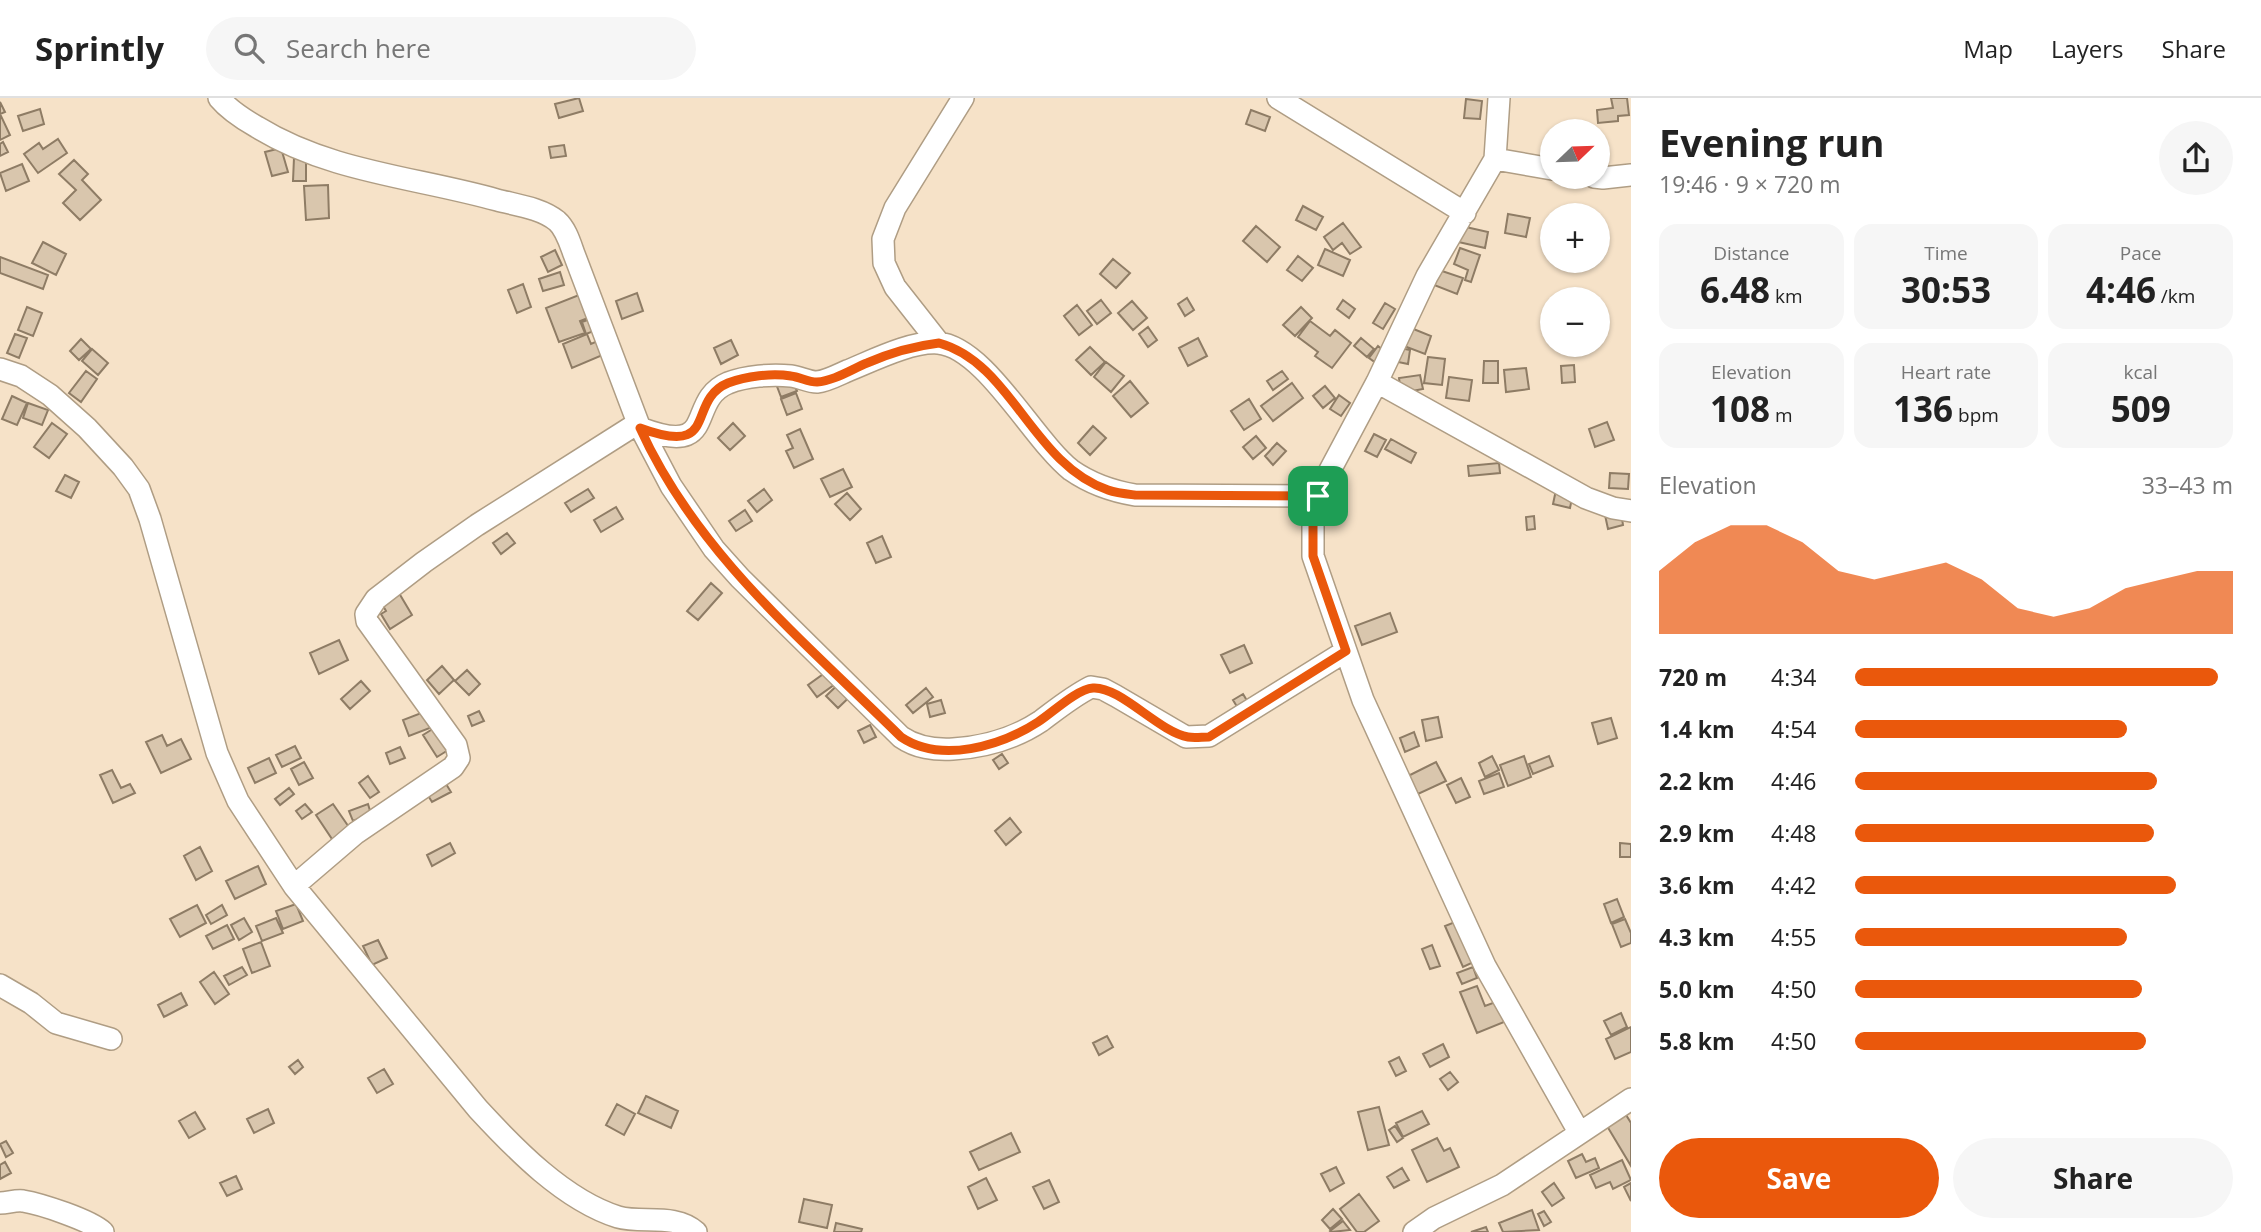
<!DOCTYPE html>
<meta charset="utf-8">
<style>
:root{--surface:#fff;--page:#f6f6f6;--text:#222;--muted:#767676;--line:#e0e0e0;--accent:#ea580c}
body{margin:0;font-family:"Open Sans",sans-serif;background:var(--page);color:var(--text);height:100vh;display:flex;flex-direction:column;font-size:26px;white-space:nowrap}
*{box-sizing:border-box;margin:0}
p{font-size:23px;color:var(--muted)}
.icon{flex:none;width:38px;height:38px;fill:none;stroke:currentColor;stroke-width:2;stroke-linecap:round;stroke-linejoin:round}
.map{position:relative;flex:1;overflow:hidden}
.side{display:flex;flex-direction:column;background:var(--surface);width:630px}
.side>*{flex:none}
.needle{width:46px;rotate:67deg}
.controls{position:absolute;left:1540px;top:21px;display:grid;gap:14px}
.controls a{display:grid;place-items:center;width:70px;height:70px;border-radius:50%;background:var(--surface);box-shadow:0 2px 5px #0004;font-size:35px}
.pin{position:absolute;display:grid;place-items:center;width:60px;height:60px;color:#fff;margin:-30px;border-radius:14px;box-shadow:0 4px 10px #0006}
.round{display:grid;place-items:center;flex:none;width:74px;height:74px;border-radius:37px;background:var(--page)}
.head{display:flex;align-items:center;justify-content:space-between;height:119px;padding:0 28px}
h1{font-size:38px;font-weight:700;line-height:52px}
.figures{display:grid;grid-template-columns:repeat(3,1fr);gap:10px;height:119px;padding:7px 28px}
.figures div{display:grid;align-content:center;border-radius:18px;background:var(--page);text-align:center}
.figures b{font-size:35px;font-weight:700}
.figures small{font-size:19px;font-weight:400}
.figures p{font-size:19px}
.chart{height:196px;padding:14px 28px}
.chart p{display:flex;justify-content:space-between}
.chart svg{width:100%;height:126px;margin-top:7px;fill:var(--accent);opacity:.7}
.button{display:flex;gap:14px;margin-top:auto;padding:14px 28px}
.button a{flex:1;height:80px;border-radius:42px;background:var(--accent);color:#fff;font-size:28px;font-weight:700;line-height:80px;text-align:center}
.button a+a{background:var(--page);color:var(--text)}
ul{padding:0 28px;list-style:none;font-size:23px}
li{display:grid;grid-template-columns:112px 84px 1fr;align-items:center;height:52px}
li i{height:18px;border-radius:9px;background:var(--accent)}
header{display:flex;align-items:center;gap:42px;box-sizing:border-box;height:98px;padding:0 35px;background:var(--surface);border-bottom:2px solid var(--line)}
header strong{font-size:33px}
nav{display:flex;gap:38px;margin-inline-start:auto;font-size:24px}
.search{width:490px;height:63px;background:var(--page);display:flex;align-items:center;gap:18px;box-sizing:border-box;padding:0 24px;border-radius:38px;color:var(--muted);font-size:26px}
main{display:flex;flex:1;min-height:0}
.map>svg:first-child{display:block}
</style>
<header>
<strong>Sprintly</strong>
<div class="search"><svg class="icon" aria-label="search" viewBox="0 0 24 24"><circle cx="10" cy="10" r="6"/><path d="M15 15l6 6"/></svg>Search here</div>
<nav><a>Map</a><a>Layers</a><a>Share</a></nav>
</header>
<main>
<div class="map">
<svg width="1631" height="1134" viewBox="0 0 1631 1134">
<rect width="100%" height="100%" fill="#f6e2c8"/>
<path fill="#d9c6ad" stroke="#8e7c65" stroke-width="2" d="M579,0l4,13 -24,7 -4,-14z
M1611,0h16l2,17 -11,1v5l-20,2 -1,-13 16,-2z
M1466,1l16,2 -2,18 -16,-1z
M0,4l5,10 -5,2 10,21 -10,5z
M40,11l4,15 -21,7 -5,-15z
M1251,12l19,7 -5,14 -19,-7z
M58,41l9,14 -29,20 -14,-19 15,-11 4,6z
M3,44l5,10 -8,4v-12z
M564,47l2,11 -15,2 -2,-11z
M281,50l7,24 -16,4 -7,-24z
M294,60h12v23h-13z
M74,62l14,14 -6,6 19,20 -21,20 -17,-17 13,-13 -17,-16z
M22,66l7,17 -23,10 -6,-18z
M328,87l1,33 -23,2 -2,-34z
M1303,108l20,11 -7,13 -20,-10z
M1508,116l22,4 -4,19 -21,-4z
M1343,125l18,24 -11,7 -8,-11 -9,7 -9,-13z
M1457,127l31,7 -3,16 -31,-7z
M1256,128l24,21 -13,15 -24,-21z
M43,144l23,12 -10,21 -24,-12z
M1460,150l20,7 -9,27 -6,-2 3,-10 -14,-6z
M1325,151l25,11 -7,16 -25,-11z
M555,152l7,15 -14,7 -7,-15z
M1298,158l15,12 -11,13 -15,-11z
M0,159l48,18 -5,14 -43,-16z
M1113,161l17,14 -14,15 -16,-14z
M1439,172l24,8 -6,16 -23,-9z
M560,174l4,13 -21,6 -4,-12z
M523,186l8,23 -14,6 -9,-23z
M584,195l9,23 -13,5 5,12 -26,9 -13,-34z
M637,195l6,18 -21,8 -6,-18z
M1187,200l7,12 -9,6 -7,-12z
M1101,202l10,13 -14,11 -10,-13z
M1343,202l12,9 -6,9 -12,-9z
M1132,203l15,17 -14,12 -15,-17z
M1385,205l10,6 -12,20 -10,-6z
M1077,207l15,20 -13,10 -15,-19z
M27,209l15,6 -9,23 -15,-6z
M1301,209l11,11 -17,18 -12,-11z
M590,221l4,12 -8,3 -4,-12z
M1310,223l20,15 5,-6 16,13 -19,25 -17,-12 3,-4 -20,-15z
M1148,229l9,13 -9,7 -9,-13z
M1411,230l20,8 -6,18 -21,-8z
M15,236l12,4 -8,20 -12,-5z
M587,236l4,10 9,-4 5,14 -33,14 -9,-24z
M1198,240l9,18 -19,10 -9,-18z
M1361,240l13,11 -7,8 -13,-11z
M81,241l10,10 -12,11 -9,-9z
M731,242l7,15 -17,9 -7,-16z
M1378,248l6,5 -8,12 -7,-5z
M1090,249l15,15 -14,13 -15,-15z
M1400,250l10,2 -2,14 -10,-2z
M92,251l16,14 -10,12 -16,-14z
M1428,259l17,2 -3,26 -18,-2z
M1484,263h14v22h-15z
M1106,264l18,14 -13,16 -17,-15z
M1574,267l1,17 -13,1 -1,-17z
M1526,270l3,21 -23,3 -2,-22z
M86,273l11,8 -16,23 -12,-9z
M1282,273l6,8 -15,11 -6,-9z
M790,277l7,16 -16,6 -6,-16z
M1420,277l3,14 -22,4 -2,-15z
M1449,279l23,3 -3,21 -23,-3z
M1130,283l18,22 -17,14 -18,-21z
M1292,285l11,15 -30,23 -12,-15z
M1325,288l10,12 -12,10 -10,-12z
M796,295l6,16 -15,6 -6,-16z
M1339,297l11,8 -9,13 -11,-7z
M12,298l15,7 -10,22 -15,-6z
M1249,301l12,20 -17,11 -13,-19z
M28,305l20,7 -6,15 -19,-7z
M1607,324l7,18 -19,7 -6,-18z
M52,325l15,11 -18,24 -15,-11z
M733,325l12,13 -15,14 -12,-12z
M1093,328l13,12 -16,17 -12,-12z
M800,331l13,30 -19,9 -8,-17 7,-3 -6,-13z
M1374,336l12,6 -9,17 -12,-6z
M1256,338l10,12 -13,11 -10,-12z
M1391,341l25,14 -5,10 -26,-14z
M1277,345l9,8 -13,14 -8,-9z
M1499,365l1,10 -31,3 -1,-10z
M843,371l9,18 -22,10 -9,-18z
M1610,375l19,1 -1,15 -19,-1z
M65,377l14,7 -8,16 -15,-7z
M588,391l6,9 -23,14 -6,-9z
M764,391l8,11 -15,12 -9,-11z
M1556,392l17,3 -3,15 -17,-4z
M847,395l14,16 -11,11 -15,-16z
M616,409l7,12 -22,13 -7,-12z
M745,412l7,11 -16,10 -7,-10z
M1621,414l2,13 -15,4 -3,-14z
M1534,418l1,13 -8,1 -1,-13z
M507,435l8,10 -14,11 -8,-11z
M882,438l9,21 -15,6 -9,-20z
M711,485l11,10 -24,27 -11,-9z
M396,490l16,27 -22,14 -9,-15 5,-3 -7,-12z
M1390,515l7,19 -35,13 -7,-19z
M339,542l9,20 -29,14 -9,-21z
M1244,547l8,18 -22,10 -9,-18z
M442,568l12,14 -15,14 -12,-14z
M467,572l13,14 -11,11 -14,-14z
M829,572l9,12 -21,15 -9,-12z
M850,575l12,12 -24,23 -12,-12z
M361,583l9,10 -20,18 -9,-10z
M926,590l7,9 -20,16 -7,-8z
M1243,596l6,10 -10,6 -6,-10z
M941,602l4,13 -15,4 -3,-13z
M429,612l6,16 -26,10 -6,-16z
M479,613l5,10 -12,5 -4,-10z
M1438,619l4,20 -16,4 -4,-21z
M1611,620l6,20 -19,6 -6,-21z
M439,627l14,22 -16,10 -14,-22z
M870,627l6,12 -12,6 -6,-12z
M1414,634l5,14 -14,6 -5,-14z
M162,637l5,11 14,-7 10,20 -30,14 -15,-31z
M295,648l6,12 -19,9 -6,-12z
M400,649l5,11 -15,6 -4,-11z
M1002,656l6,9 -9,6 -6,-9z
M1492,658l7,14 -14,7 -6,-14z
M1524,658l7,21 -23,9 -8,-21z
M1549,658l4,10 -20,8 -4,-10z
M269,660l7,15 -21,10 -7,-15z
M304,664l9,16 -14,7 -8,-16z
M1436,664l10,19 -28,13 -10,-18z
M112,672l9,18 9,-4 5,9 -22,10 -13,-28z
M1499,675l5,14 -20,7 -5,-13z
M368,678l11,16 -9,6 -11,-15z
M1461,680l9,19 -14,6 -9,-18z
M443,681l8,13 -19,10 -8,-13z
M289,690l5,6 -14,11 -5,-6z
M305,706l7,8 -10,7 -6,-8z
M333,706l20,29 -17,12 -20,-30z
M368,706l3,10 -18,7 -4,-10z
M1010,720l11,14 -15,13 -11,-14z
M450,745l5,10 -23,13 -5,-11z
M1620,745l11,1v13h-11z
M200,749l12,24 -16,9 -12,-24z
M258,768l8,18 -31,15 -9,-18z
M1617,801l7,18 -13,6 -7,-19z
M296,806l7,17 -20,8 -7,-18z
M197,807l9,18 -26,14 -10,-18z
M222,807l5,10 -16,9 -5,-9z
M244,820l8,14 -13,8 -8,-15z
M276,820l7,15 -21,8 -6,-15z
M1625,821l6,14v10l-10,4 -9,-23z
M1460,822l18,40 -15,7 -18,-41z
M227,827l7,14 -21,10 -7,-13z
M378,842l9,18 -15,7 -9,-19z
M261,844l9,24 -18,7 -9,-24z
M1432,847l8,21 -10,3 -8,-20z
M242,869l5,8 -18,10 -5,-9z
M1473,869l4,11 -15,6 -5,-11z
M214,874l15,22 -14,10 -15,-22z
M1477,888l8,20 16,-6 8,20 -32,13 -17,-41z
M181,895l6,12 -23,12 -6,-12z
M1621,915l6,14 -16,8 -7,-14z
M1631,929v25l-16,7 -9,-20z
M1107,938l6,11 -14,8 -6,-12z
M1443,946l6,13 -19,10 -7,-13z
M1399,959l7,14 -10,5 -7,-14z
M298,962l5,7 -8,7 -6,-7z
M384,971l9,15 -16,9 -9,-15z
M1450,974l8,10 -10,8 -8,-11z
M646,998l32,15 -7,17 -33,-15z
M1618,1004l13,21v43l-24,-40z
M617,1006l18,10 -11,21 -18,-10z
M1379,1009l10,38 -21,5 -10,-38z
M268,1011l6,14 -20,10 -7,-14z
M1422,1013l7,13 -26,13 -7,-14z
M195,1014l10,17 -16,9 -10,-17z
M1395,1028l8,12 -6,4 -8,-12z
M1011,1035l9,19 -41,18 -9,-18z
M1437,1040l7,13 6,-3 9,19 -32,15 -15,-32z
M6,1043l7,12 -7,4 -6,-13z
M1582,1056l4,8 9,-4 4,10 -23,10 -8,-17z
M1622,1062l9,20 -18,9 -3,-7 -14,6 -6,-13z
M5,1064l6,11 -11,6v-14z
M1336,1069l8,16 -14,8 -9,-17z
M1402,1070l7,12 -15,8 -7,-11z
M236,1078l6,13 -15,7 -7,-13z
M986,1080l11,22 -19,9 -10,-22z
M1049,1082l10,22 -15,7 -11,-22z
M1554,1085l10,15 -12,8 -10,-14z
M1631,1085v18l-7,-14z
M1359,1096l20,27 -15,11h-7l-17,-23z
M804,1101l28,6 -5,23 -28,-6z
M1333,1111l9,10 -12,10 -8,-9z
M1532,1112l7,20 -36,2 -4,-9z
M1544,1113l7,11 -7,4 -6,-12z
M1343,1123l7,9 -19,2 -1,-1z
M836,1125l26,6 -1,3h-27z
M1486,1129l2,5h-17z"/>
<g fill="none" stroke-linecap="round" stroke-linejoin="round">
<defs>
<path id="minor" d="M219,0c10,12 24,21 38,29 73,45 158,50 240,73 19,5 44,8 60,21 9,8 13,22 17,33l64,169 33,63 43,63 26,29 161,159c16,11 33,13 52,12 32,-2 61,-10 88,-28 16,-12 32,-25 50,-34l12,2 13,7 70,41 23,-1 137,-85
M1278,0l187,115
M1499,0l-4,61 -68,117 -50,106 -49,92 -10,22 -5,21v39l50,144 122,266 94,166
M1495,61l57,10
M1594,79l9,1 28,-3
M939,245l-44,-56 -11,-24 -1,-24 12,-31 68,-110
M0,271l21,7 29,19 37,33 36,39 16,22 11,30 67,234 21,48 56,85 184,223c37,40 86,91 140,108 24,7 57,-4 78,15
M1377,284l209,116 27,10 18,3
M640,330c80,30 45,-27 88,-45 18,-7 43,-9 63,-7 9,1 17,6 26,6 10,-1 21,-7 30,-11 25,-10 64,-30 91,-28 47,4 95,97 133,127 20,14 40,21 64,25l183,1
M294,788l62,-53 97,-66 6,-9 -3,-13 -89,-124 -1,-7 10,-15 48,-37 53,-37 161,-102
M0,887l31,18 25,20 55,16
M0,1105c8,0 15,-3 23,-2 18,3 67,19 80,31
M1414,1134l20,-14 68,-33 129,-86"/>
</defs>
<use href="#minor" stroke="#af9d84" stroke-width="24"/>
<use href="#minor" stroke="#fff" stroke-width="21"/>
</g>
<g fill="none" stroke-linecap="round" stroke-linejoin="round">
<defs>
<path id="route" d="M939,245c73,20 93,121 169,147 8,3 18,4 27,5l183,1 -5,21v39l33,95 -137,86c-7,0 -15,1 -21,0 -29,-5 -68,-51 -95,-49 -16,1 -41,25 -55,34 -37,24 -97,42 -137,15 -96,-95 -204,-183 -261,-309 81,30 45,-27 88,-45 18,-7 44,-10 63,-7 9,1 17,6 26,6 17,-1 35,-13 50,-19 23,-10 47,-17 72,-20z"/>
</defs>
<use href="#route" stroke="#fff" stroke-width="14"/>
<use href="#route" stroke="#ea580c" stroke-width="9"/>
</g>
</svg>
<div class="controls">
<a><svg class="needle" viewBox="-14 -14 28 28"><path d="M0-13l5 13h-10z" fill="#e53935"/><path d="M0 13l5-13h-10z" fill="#767676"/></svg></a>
<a>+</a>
<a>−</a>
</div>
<div class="pin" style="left:1318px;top:398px;background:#1e9e55"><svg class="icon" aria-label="arrive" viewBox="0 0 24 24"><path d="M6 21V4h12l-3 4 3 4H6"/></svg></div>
</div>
<section class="side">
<div class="head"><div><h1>Evening run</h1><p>19:46 · 9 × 720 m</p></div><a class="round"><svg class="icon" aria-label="share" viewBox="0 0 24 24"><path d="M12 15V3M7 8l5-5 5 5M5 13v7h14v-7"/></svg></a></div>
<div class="figures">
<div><p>Distance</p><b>6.48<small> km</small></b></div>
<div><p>Time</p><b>30:53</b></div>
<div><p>Pace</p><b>4:46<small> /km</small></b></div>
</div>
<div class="figures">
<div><p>Elevation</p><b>108<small> m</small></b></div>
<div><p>Heart rate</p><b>136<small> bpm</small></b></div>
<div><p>kcal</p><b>509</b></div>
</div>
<div class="chart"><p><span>Elevation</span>33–43 m</p>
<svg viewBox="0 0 160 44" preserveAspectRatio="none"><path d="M0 44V22L10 12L20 6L30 6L40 12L50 22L60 25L70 22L80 19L90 25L100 35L110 38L120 35L130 28L140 25L150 22L160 22V44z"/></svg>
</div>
<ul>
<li><b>720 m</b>4:34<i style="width:96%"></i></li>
<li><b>1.4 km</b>4:54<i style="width:72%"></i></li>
<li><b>2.2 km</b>4:46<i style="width:80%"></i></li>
<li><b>2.9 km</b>4:48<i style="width:79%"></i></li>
<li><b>3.6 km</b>4:42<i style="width:85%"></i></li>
<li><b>4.3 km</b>4:55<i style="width:72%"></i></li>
<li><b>5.0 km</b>4:50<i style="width:76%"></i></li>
<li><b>5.8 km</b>4:50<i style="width:77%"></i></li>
</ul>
<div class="button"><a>Save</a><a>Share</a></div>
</section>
</main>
